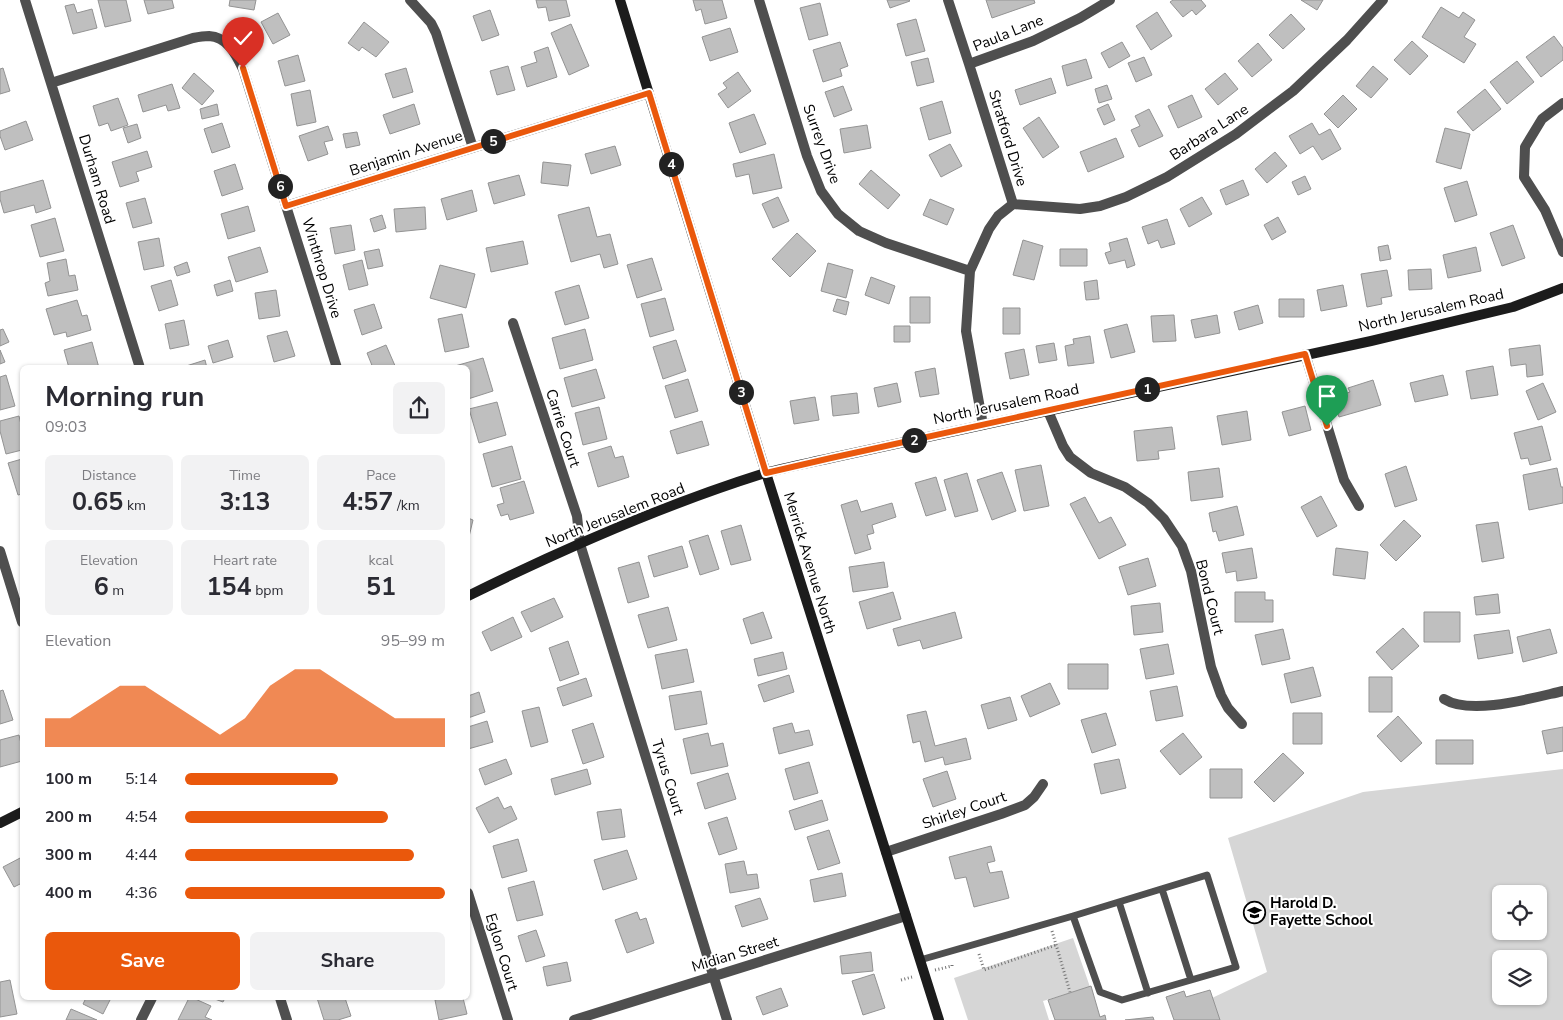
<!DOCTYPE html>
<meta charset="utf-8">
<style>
:root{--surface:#fff;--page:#f2f2f3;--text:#2b2b33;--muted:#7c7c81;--accent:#ea580c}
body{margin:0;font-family:"Nunito Sans",sans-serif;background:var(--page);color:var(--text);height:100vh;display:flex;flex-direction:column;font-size:19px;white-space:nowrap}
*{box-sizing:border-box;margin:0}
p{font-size:16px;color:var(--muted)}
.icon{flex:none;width:28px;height:28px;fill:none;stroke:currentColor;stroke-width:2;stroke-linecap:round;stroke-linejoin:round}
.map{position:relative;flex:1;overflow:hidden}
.side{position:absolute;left:20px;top:365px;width:450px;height:635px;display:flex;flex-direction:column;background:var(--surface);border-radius:8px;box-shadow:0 1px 4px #0004}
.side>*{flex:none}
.controls{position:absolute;left:1492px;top:885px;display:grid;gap:10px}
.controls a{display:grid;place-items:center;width:55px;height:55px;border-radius:8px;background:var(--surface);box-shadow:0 1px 4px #0004;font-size:25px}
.pin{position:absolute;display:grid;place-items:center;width:42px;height:42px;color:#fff;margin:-51px -21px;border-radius:50% 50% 50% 0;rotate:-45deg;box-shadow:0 0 5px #0007}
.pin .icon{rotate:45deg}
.km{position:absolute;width:25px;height:25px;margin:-12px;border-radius:50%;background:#222;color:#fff;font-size:14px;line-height:25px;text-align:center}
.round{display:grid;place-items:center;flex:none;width:52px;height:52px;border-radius:8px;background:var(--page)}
.summary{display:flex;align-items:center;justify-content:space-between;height:85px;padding:0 25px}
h1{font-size:28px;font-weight:700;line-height:38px}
.metrics{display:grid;grid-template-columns:repeat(3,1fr);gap:8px;height:85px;padding:5px 25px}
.metrics div{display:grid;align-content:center;border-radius:8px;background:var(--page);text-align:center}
.metrics b{font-size:25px;font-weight:700}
.metrics small{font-size:14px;font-weight:400}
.metrics p{font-size:14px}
.chart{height:140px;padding:10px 25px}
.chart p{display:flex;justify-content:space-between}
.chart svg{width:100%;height:90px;margin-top:5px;fill:var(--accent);opacity:.7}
.button{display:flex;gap:10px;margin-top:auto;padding:10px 25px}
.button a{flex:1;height:58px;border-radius:8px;background:var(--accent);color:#fff;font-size:20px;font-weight:700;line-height:58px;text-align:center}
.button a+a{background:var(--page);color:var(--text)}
ul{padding:0 25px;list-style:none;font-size:16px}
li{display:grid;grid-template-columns:80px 60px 1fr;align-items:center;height:38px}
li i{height:12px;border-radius:6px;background:var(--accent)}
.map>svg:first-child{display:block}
</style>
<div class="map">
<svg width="1563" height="1020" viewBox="0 0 1563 1020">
<rect width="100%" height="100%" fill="#fff"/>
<path fill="#d6d6d6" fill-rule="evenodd" d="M1563,769v251h-344l-7,-22 55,-26 -39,-134 135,-46zM1501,894h38v37h-38zM1501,959h38v37h-38z
M1073,938l17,49 -47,14 6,19h-81l-14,-42z"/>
<path fill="#bfbfbf" stroke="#939393" d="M98,0h28l5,21 -26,6z
M144,0h28l2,8 -26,6z
M230,0h26l-2,10 -25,-4z
M536,0h30l4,16 -21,5 -3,-14 -8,1z
M693,0h29l5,18 -22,6 -4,-15 -5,2z
M887,0h22l1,1 -20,7z
M986,0h48l1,3 -43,15z
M1173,0h28l5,6 -10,9 -4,-5 -9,7 -13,-15z
M1301,0h22l-6,10z
M820,3l8,32 -19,5 -9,-32z
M74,4l3,9 15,-4 5,19 -24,6 -8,-28z
M1441,7l18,11 4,-6 12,8 -11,17 12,7 -12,19 -42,-26z
M490,10l9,25 -17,6 -9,-25z
M1157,12l15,24 -21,14 -15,-24z
M278,13l12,22 -17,9 -12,-22z
M1291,14l14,15 -22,20 -14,-14z
M916,19l9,32 -19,5 -9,-32z
M364,22l25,20 -13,15 -14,-10 -3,4 -11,-8z
M571,24l18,42 -20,9 -18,-42z
M730,28l8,24 -28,9 -8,-24z
M1554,36l9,12v12l-22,17 -15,-20z
M1412,41l16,15 -18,19 -16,-15z
M840,42l8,24 -8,3 2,7 -19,6 -10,-32z
M1122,42l8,14 -21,12 -8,-15z
M1258,43l14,17 -20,17 -14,-16z
M548,47l9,30 -30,10 -6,-20 16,-5 -3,-10z
M298,55l7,26 -20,5 -7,-25z
M1144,57l8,18 -16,7 -8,-19z
M928,58l6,24 -17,4 -6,-24z
M1086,59l6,19 -25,8 -5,-20z
M1517,61l17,21 -27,22 -17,-22z
M508,66l7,24 -18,5 -7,-24z
M1373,66l15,13 -17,19 -15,-12z
M3,68l7,23 -10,3v-25z
M406,68l7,24 -20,6 -8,-24z
M738,72l13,19 -23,17 -10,-14 9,-6 -4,-5z
M194,73l20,18 -12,14 -20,-17z
M1225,73l13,16 -20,16 -13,-16z
M1051,78l5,15 -36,12 -5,-15z
M172,84l8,24 -12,3 -2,-6 -23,7 -5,-17z
M1107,85l5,14 -13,4 -4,-14z
M843,86l9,24 -18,7 -9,-25z
M1485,89l16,20 -28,22 -16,-19z
M310,90l6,32 -19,4 -6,-32z
M1192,95l10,22 -24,11 -10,-22z
M1343,95l14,14 -19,19 -14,-14z
M118,98l10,27 -17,6 -3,-8 -9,3 -6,-20z
M942,101l9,32 -22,7 -9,-32z
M217,104l2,11 -17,4 -2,-10z
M414,104l6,20 -30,10 -7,-19z
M1108,104l7,16 -11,5 -7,-16z
M1149,109l14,27 -24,11 -8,-17 9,-4 -5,-10z
M754,114l12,30 -26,9 -11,-30z
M1039,117l20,30 -16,11 -20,-30z
M26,121l7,19 -28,10 -5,-14v-5z
M222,123l8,24 -18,6 -8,-24z
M1312,123l7,12 11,-6 11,20 -19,11 -9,-14 -13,8 -11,-18z
M137,124l4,14 -13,5 -5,-15z
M867,125l4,23 -27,5 -4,-24z
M328,126l5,14 -9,2 4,12 -20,7 -9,-25z
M1445,128l25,6 -9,35 -25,-7z
M357,132l3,13 -14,3 -3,-14z
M1116,138l8,19 -36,15 -8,-20z
M950,144l12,22 -21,11 -12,-22z
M615,146l6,19 -30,9 -6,-20z
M147,151l5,16 -16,5 3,9 -19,6 -8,-25z
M1275,152l12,14 -20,17 -12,-14z
M774,154l8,34 -29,6 -4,-20 -13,3 -3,-13z
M543,162l28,3 -3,21 -27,-3z
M235,164l8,25 -21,7 -8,-25z
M871,170l29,25 -12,14 -29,-25z
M519,175l6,20 -31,9 -6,-21z
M1305,176l6,13 -13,6 -6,-13z
M43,180l8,28 -15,5 -2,-8 -30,8 -4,-14v-7z
M1243,180l6,15 -23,10 -6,-15z
M1467,181l10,34 -22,7 -11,-34z
M472,190l5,21 -30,9 -6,-21z
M778,197l11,24 -16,7 -11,-24z
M1202,197l10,17 -23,13 -9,-18z
M145,198l7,25 -19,5 -7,-25z
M930,199l24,10 -7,16 -24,-10z
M248,206l7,25 -27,8 -7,-25z
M425,207l1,22 -30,3 -2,-23z
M589,207l8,30 13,-3 8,30 -14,4 -4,-14 -29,8 -13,-47z
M382,215l4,13 -12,4 -4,-13z
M1278,217l8,15 -14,8 -8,-15z
M55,218l9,33 -24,6 -9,-32z
M1167,219l8,25 -14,4 -3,-8 -10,4 -6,-17z
M351,225l4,25 -20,4 -5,-26z
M1513,225l12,33 -23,8 -12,-33z
M797,233l19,18 -26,26 -18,-18z
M159,238l5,28 -20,4 -6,-28z
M1127,238l8,27 -8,3 -2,-8 -16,4 -4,-11 6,-2 -2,-8z
M1023,240l20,6 -9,34 -21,-5z
M523,241l5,23 -37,8 -5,-24z
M1388,245l3,14 -11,2 -2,-14z
M260,247l8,25 -32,10 -8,-25z
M1476,247l5,24 -33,7 -5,-23z
M379,249l4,17 -15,3 -4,-17z
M1060,249h27v17h-27z
M652,258l10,32 -25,8 -10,-33z
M66,259l3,17 6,-1 3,15 -30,6 -3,-13 5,-2 -3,-18z
M362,260l6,25 -19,5 -6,-25z
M187,262l3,10 -13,4 -3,-9z
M828,263l25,7 -7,28 -25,-7z
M440,265l35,9 -9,34 -36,-10z
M1431,269l1,20 -23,1 -1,-20z
M1387,270l5,26 -11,2 1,6 -15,3 -6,-33z
M871,277l24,9 -6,18 -24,-9z
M171,280l7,25 -19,6 -8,-25z
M230,280l3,11 -16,5 -3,-11z
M1097,280l2,19 -13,1 -2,-18z
M579,285l10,33 -24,7 -10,-33z
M1343,285l4,21 -26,5 -4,-21z
M276,290l4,26 -21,3 -4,-26z
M910,297h20v26h-20z
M665,298l9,32 -24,7 -9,-33z
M837,299l12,3 -3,13 -13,-4z
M1279,299h25v18h-25z
M77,300l5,16 5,-1 4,15 -24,7 -1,-5 -12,3 -8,-26z
M374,304l8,24 -20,7 -8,-25z
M1258,305l5,18 -24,7 -5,-18z
M1003,308h17v26h-17z
M462,314l7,33 -24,5 -7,-33z
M1174,315l2,26 -23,1 -2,-26z
M1217,315l3,18 -25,5 -4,-18z
M184,320l5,25 -19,4 -5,-25z
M1127,324l8,28 -24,6 -7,-28z
M894,326h16v16h-16z
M3,329l6,13 -9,4v-16z
M585,329l8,31 -33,9 -8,-31z
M287,331l8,25 -21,6 -7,-26z
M1090,336l4,27 -26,3 -3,-20 9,-2 -1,-5z
M228,340l5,17 -20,6 -5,-17z
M676,340l10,31 -23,8 -10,-32z
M92,342l7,26h-30l-5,-18z
M1054,343l3,17 -18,3 -3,-17z
M386,345l10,23h-23l-6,-15z
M1540,345l3,30 -16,2 -1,-13 -15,2 -2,-17z
M1024,349l5,26 -19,4 -5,-26z
M0,350l5,12 -5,2z
M483,358l10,33 -25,8v-31h-12l-1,-2z
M205,360l2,8h-27z
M1493,366l5,29 -27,4 -5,-28z
M935,368l4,26 -19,3 -5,-25z
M596,369l9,29 -33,9 -8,-29z
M6,375l9,31 -15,4v-33z
M1443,375l5,20 -33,7 -5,-19z
M688,379l10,32 -23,7 -10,-32z
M1373,380l8,25 -42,12 -6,-19 17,-6 -2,-4z
M897,383l4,19 -23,5 -4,-19z
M1543,383l13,29 -18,8 -12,-29z
M857,393l2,20 -26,3 -2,-20z
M815,397l4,23 -25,4 -4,-23z
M497,402l9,33 -27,8 -10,-34z
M1305,406l6,24 -22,6 -7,-24z
M599,407l8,32 -24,6 -8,-32z
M1247,411l4,29 -29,5 -5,-29z
M19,416l3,13v21l-16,4 -6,-23v-10z
M702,421l7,24 -32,9 -7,-23z
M1542,426l9,34 -21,5 -2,-7 -7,1 -7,-26z
M1172,427l3,22 -17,2 1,8 -22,2 -3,-30z
M512,446l9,33 -29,8 -9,-33z
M611,446l4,12 8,-2 6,21 -31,10 -10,-34z
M22,459v35l-4,1 -10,-32z
M1041,465l8,41 -25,5 -9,-41z
M1406,466l11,34 -22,7 -10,-33z
M1219,468l4,29 -32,4 -3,-29z
M1557,468l4,19h2v16l-34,7 -6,-35z
M1002,472l14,39 -24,9 -15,-40z
M967,473l11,38 -23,6 -11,-37z
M936,477l10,33 -20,6 -11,-33z
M524,481l10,32 -24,7 -2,-6 -7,2 -4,-11 7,-2 -4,-15z
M1321,496l16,30 -20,11 -16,-30z
M1085,497l14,26 12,-6 15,28 -27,14 -29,-55z
M857,500l4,12 31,-9 4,14 -24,8 2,8 -7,2 4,14 -16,5 -14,-49z
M1237,506l7,29 -25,6 -3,-10 -3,1 -4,-19z
M468,518l5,2 -5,21z
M1404,520l17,16 -25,25 -16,-16z
M1498,522l6,36 -22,4 -6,-37z
M741,525l10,35 -20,5 -10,-34z
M708,535l11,34 -19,6 -11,-34z
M682,546l6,21 -34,10 -6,-21z
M1252,548l5,30 -20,3 -1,-10 -10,2 -4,-20z
M1336,548l32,4 -3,27 -32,-4z
M1148,558l8,28 -28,9 -9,-28z
M639,562l10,35 -21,6 -10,-35z
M884,562l4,25 -35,5 -4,-25z
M893,592l8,27 -34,10 -8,-27z
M1235,592h30v8h8v22h-38z
M1498,594l2,19 -24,2 -2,-18z
M554,598l9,19 -32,15 -10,-20z
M1160,603l3,29 -29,3 -3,-29z
M668,607l9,33 -29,8 -10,-33z
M763,612l9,26 -21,6 -8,-25z
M955,612l7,26 -39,11 -3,-9 -22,6 -5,-17z
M1424,612h36v30h-36z
M513,617l9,20 -31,14 -9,-19z
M1403,628l16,18 -27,24 -16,-18z
M1283,629l7,30 -28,6 -7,-30z
M1550,629l7,24 -34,9 -6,-25z
M1509,630l4,23 -35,6 -4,-24z
M568,641l11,33 -19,7 -11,-33z
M1168,644l6,30 -28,5 -6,-30z
M687,649l7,33 -32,7 -7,-34z
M783,652l4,17 -29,7 -4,-17z
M1068,664h40v25h-40z
M1313,667l8,29 -30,7 -7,-29z
M789,675l5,17 -30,10 -6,-17z
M1369,677h23v35h-23z
M586,678l6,18 -29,10 -6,-18z
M1050,683l10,21 -30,13 -9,-21z
M1177,686l6,30 -27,5 -6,-30z
M3,690l10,30 -13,4v-33z
M701,691l6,33 -32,6 -6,-34z
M479,692l6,20 -17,6v-22z
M1010,697l7,23 -29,9 -7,-24z
M539,707l9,35 -17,5 -9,-36z
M926,711l9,35 31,-8 5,21 -26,6 -2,-8 -18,5 -5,-21 -7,2 -6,-28z
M1106,713l10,32 -24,8 -11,-33z
M1293,713h29v31h-29z
M1398,716l24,27 -21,19 -24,-26z
M487,721l6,21 -25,7v-22z
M593,723l11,34 -21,7 -11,-34z
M792,723l3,10 14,-3 4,15 -34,9 -6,-26z
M1563,727v24l-16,3 -5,-23z
M708,733l3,13 12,-3 5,23 -37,8 -8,-35z
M1183,733l19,24 -22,18 -20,-24z
M19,735l3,13v13l-22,6v-27z
M1436,740h37v24h-37z
M1283,753l21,20 -30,29 -20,-20z
M506,759l6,15 -27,11 -6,-16z
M1119,759l7,29 -25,6 -7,-30z
M809,762l9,31 -24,7 -9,-31z
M587,769l4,15 -36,11 -4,-16z
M1210,769h32v29h-32z
M947,771l9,28 -23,8 -10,-28z
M728,773l8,26 -31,10 -8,-26z
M498,797l6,12 7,-3 6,13 -28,14 -13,-25z
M822,800l6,20 -33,10 -6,-19z
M621,809l4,28 -23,3 -5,-28z
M727,817l10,32 -18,6 -11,-32z
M829,830l11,33 -22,7 -11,-33z
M518,839l9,32 -25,7 -9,-32z
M991,846l4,15 -8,2 3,10 12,-2 7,27 -35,9 -8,-30 -11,2 -6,-22z
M627,850l10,29 -34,11 -9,-30z
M22,857v26l-8,4 -11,-20z
M744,861l3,14 10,-1 2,14 -29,5 -5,-29z
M842,873l4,23 -32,6 -4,-22z
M534,881l9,34 -26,6 -9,-33z
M760,898l8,21 -26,8 -7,-21z
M637,912l3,8 6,-2 8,25 -27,10 -12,-33z
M536,930l9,26 -19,6 -8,-26z
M871,952l2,19 -31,3 -2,-18z
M567,962l4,19 -24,5 -4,-19z
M874,974l11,34 -22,7 -11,-34z
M10,980l7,34 -17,3v-35z
M1091,986l9,31 5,-2 1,5h-51l-7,-20z
M781,988l7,18 -25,9 -7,-18z
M1210,990l10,30h-46l-8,-23 18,-6 2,6z
M86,998h25l-8,16 -20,-10z
M189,998h4l18,8 -6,11 7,3h-34z
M212,998h13l-2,4z
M317,998h28l6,18 -13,4h-14z
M443,998h20l4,16 -28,6 -4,-20z
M71,1009l26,11h-31z
M1153,1017l1,3h-29z"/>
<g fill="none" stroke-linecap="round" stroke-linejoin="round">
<path stroke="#717171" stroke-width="3" stroke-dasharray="1 2.5" stroke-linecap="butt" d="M1052,931l18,61
M979,954l5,16 72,-25
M935,970l17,-4v-3
M901,980l11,-3"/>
<path stroke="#4f4f4f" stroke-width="7" d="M1162,889l29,91
M1119,902l29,91
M920,960l153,-44 27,76 22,8 114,-33 -29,-92 -134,41"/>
<path stroke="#4f4f4f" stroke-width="10" d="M25,0l115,368
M410,0l21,23 5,10 37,115
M759,0l48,156 14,35 17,23 21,17 27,12 84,28
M948,0l21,64 44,140
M969,64l64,-23 47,-23 30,-18
M51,83l142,-45c5,-1 11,-2 16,-2 19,1 27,19 34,33l94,299
M1563,103l-21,16 -17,28 -1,30 21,33 18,42
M1013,204l67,5 20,-3 26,-9 41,-20 69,-43 57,-43 54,-51 36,-40
M286,206l363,-113
M513,323l64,193 3,28 147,476
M1305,354l39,126 15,26
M1048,411l15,35 7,11 21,16 34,14 23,16 16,16 18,27 9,25 20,96 10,28 7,13 14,16
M983,425l-17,-94 4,-60 19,-42 9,-13 15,-12
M0,551l22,71
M1444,699c27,17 88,-1 119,-8
M886,852l115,-38 24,-9 9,-8 9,-13
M468,893l40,127
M280,998l7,22
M141,1020l11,-22
M574,1020l332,-104"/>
<path stroke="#1c1c1c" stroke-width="10" d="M620,0l146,473 173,547
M468,596c95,-47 195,-91 297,-123 21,-6 44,-10 66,-15l540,-117 142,-34 50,-19
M0,823l22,-11"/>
</g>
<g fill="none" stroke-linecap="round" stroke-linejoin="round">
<defs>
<path id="route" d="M243,68l43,138 363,-113 117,380 65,-15 474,-104 22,72"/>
</defs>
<use href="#route" stroke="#fff" stroke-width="10"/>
<use href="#route" stroke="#ea580c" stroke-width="6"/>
</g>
<defs>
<symbol id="school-ring" viewBox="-11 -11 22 22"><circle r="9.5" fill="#fff" stroke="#000" stroke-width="1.5"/><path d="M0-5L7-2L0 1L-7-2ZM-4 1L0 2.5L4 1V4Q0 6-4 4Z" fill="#000"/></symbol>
</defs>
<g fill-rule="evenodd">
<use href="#school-ring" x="1242" y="900" width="25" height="25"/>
</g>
<g text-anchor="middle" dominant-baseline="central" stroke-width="4" stroke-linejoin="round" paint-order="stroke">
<g font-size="15" fill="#000" stroke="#fff">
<text transform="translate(1008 33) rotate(-22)">Paula Lane</text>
<text transform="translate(1209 132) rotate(-33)">Barbara Lane</text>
<text transform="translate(1008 138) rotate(73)">Stratford Drive</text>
<text transform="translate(822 144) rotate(70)">Surrey Drive</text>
<text transform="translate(406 153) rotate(-18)">Benjamin Avenue</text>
<text transform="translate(97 179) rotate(73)">Durham Road</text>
<text transform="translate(322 268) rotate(73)">Winthrop Drive</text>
<text transform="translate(1431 310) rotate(-13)">North Jerusalem Road</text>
<text transform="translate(1006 404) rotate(-12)">North Jerusalem Road</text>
<text transform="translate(563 428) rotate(72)">Carrie Court</text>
<text transform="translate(615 515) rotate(-22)">North Jerusalem Road</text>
<text transform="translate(810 563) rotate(73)">Merrick Avenue North</text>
<text transform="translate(1210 597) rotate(76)">Bond Court</text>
<text transform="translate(668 777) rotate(73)">Tyrus Court</text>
<text transform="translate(964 810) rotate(-19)">Shirley Court</text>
<text transform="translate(502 952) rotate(73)">Eglon Court</text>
<text transform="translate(735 954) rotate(-17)">Midian Street</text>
</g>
<g font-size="15" font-weight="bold" fill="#000" stroke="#fff" text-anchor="start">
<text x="1270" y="903">Harold D.<tspan x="1270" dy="17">Fayette School</tspan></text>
</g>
</g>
</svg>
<div class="controls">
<a><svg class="icon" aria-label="locate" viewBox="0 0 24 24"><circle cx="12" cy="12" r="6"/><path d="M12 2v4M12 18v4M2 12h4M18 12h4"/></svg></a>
<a><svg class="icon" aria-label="layers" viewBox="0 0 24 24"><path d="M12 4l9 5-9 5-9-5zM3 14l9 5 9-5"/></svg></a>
</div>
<div class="pin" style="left:1327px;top:426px;background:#1e9e55"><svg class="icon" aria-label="arrive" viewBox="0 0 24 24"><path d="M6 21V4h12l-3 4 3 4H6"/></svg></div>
<div class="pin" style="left:243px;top:68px;background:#d93025"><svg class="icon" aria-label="check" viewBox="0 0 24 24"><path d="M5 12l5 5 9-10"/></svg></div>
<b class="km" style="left:1147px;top:389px">1</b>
<b class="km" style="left:914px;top:440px">2</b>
<b class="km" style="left:741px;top:392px">3</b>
<b class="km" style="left:671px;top:164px">4</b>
<b class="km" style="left:493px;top:141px">5</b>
<b class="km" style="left:280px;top:186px">6</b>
<section class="side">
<div class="summary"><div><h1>Morning run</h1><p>09:03</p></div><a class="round"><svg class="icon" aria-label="share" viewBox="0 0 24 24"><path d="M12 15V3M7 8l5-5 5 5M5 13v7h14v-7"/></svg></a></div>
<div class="metrics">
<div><p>Distance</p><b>0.65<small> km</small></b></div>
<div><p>Time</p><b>3:13</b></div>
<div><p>Pace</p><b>4:57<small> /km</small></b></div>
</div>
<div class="metrics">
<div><p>Elevation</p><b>6<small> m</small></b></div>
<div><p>Heart rate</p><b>154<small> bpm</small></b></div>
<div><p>kcal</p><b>51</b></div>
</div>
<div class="chart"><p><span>Elevation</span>95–99 m</p>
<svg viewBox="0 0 160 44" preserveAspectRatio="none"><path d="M0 44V30L10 30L20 22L30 14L40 14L50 22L60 30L70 38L80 30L90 14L100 6L110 6L120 14L130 22L140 30L150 30L160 30V44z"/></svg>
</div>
<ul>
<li><b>100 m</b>5:14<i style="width:59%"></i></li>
<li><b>200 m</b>4:54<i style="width:78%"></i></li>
<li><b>300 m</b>4:44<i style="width:88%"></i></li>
<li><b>400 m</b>4:36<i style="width:100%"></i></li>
</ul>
<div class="button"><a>Save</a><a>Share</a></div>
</section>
</div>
